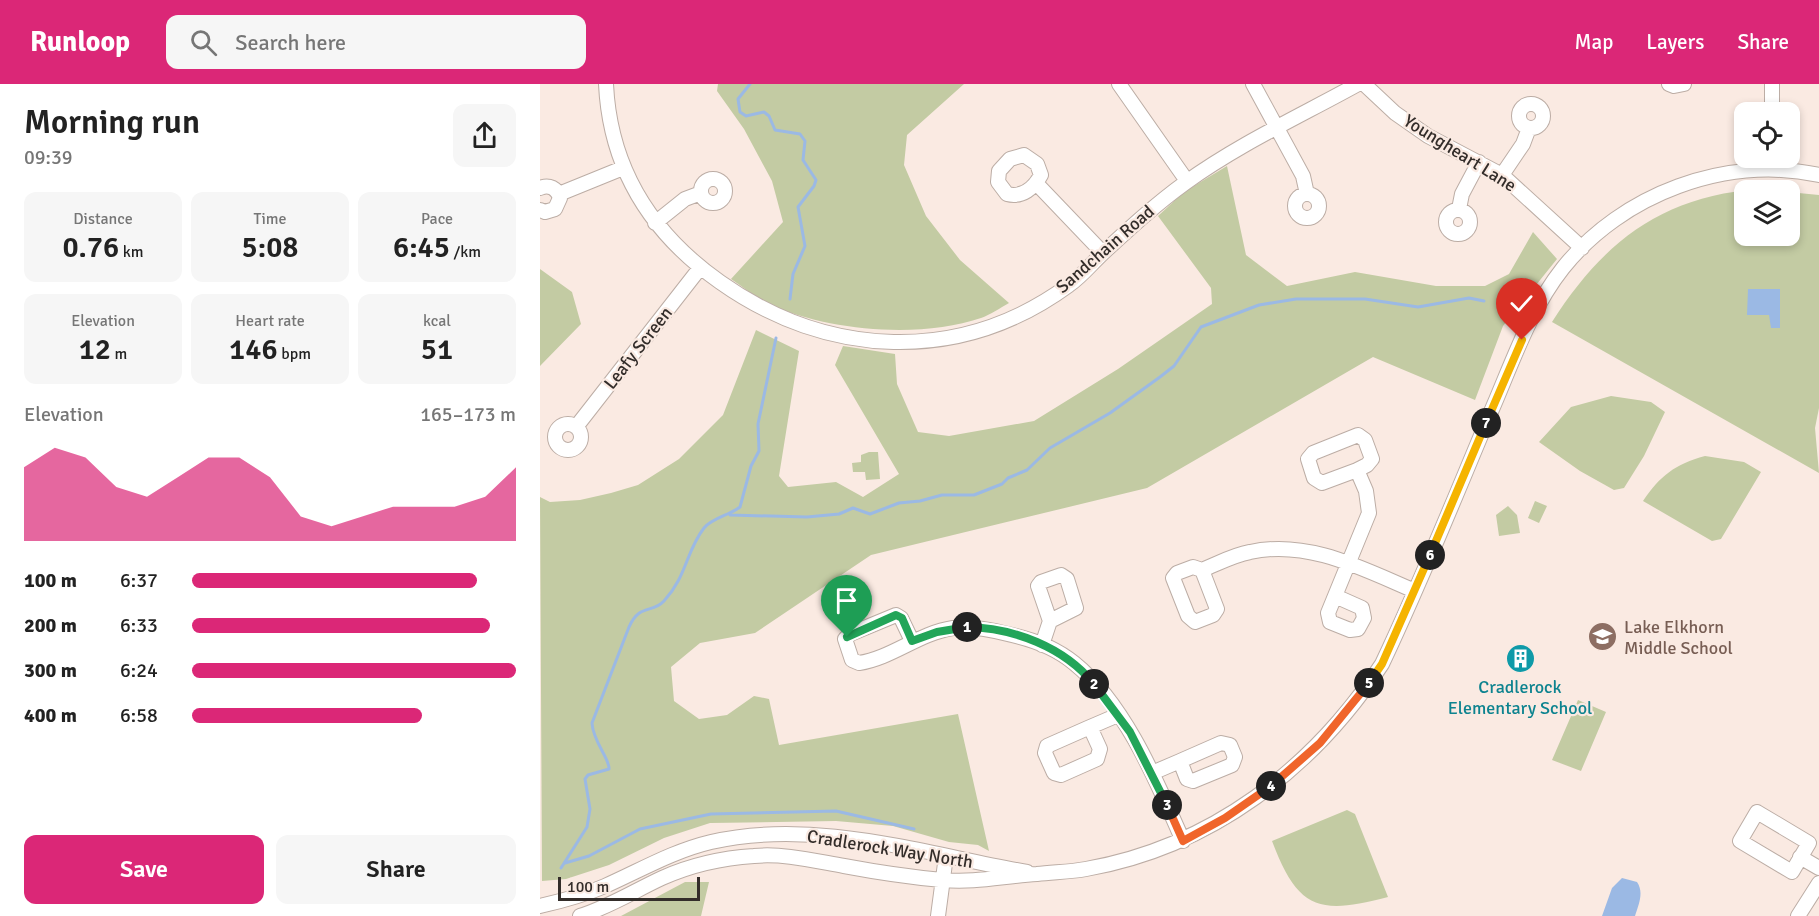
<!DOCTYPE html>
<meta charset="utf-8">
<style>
:root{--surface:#fff;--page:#f6f6f6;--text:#222;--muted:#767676;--accent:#db2777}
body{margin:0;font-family:Signika,sans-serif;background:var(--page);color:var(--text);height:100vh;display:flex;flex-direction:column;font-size:22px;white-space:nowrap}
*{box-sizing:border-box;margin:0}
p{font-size:20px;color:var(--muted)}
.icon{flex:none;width:33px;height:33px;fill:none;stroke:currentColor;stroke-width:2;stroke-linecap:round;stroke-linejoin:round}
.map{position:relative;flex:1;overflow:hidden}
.panel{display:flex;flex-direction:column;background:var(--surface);width:540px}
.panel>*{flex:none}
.controls{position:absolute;left:1194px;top:18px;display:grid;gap:12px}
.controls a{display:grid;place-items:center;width:66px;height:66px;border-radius:12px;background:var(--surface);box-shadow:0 3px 9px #0003;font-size:30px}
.scale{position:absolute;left:18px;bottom:15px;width:142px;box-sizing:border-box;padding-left:6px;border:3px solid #332d2a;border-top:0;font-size:16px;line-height:21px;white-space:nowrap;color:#332d2a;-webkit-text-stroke:4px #faeae2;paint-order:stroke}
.pin{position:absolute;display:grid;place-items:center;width:51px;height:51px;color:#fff;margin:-62px -26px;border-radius:50% 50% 50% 0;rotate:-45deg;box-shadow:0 0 6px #0007}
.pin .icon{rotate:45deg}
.km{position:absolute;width:30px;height:30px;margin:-15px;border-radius:50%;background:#222;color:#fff;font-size:16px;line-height:30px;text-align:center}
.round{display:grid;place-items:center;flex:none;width:63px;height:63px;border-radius:12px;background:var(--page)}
.summary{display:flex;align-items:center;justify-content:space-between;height:102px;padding:0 24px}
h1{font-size:33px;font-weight:600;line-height:45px}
.figures{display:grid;grid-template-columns:repeat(3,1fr);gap:9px;height:102px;padding:6px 24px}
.figures div{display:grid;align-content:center;border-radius:12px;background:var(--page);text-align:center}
.figures b{font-size:30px;font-weight:600}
.figures small{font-size:16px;font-weight:400}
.figures p{font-size:16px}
.chart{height:168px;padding:12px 24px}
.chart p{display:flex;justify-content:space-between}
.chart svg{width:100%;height:108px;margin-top:6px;fill:var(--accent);opacity:.7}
.button{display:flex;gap:12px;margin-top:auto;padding:12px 24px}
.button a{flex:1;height:69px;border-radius:12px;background:var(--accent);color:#fff;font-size:24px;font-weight:600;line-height:69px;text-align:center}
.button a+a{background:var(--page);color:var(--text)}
ul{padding:0 24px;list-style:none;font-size:20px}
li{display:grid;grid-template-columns:96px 72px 1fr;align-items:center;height:45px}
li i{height:15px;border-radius:8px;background:var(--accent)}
header{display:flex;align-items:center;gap:36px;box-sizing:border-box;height:84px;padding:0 30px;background:var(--accent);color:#fff}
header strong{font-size:28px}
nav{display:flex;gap:33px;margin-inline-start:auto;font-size:21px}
.search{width:420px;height:54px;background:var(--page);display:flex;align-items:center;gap:15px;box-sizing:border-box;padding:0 21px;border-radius:12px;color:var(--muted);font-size:22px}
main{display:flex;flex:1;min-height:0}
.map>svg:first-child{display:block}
</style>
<header>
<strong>Runloop</strong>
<div class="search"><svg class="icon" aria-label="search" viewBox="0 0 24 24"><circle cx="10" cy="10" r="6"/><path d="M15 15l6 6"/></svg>Search here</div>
<nav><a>Map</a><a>Layers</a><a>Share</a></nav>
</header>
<main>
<section class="panel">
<div class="summary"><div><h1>Morning run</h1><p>09:39</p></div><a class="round"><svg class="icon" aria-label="share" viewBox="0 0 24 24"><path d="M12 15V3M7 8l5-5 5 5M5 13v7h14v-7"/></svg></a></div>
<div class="figures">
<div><p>Distance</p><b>0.76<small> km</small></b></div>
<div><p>Time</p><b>5:08</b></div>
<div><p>Pace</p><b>6:45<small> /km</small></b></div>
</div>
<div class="figures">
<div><p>Elevation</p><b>12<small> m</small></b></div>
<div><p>Heart rate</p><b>146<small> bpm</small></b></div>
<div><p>kcal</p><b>51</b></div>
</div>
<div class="chart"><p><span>Elevation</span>165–173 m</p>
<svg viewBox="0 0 160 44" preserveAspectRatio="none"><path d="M0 44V14L10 6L20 10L30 22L40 26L50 18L60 10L70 10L80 18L90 34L100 38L110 34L120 30L130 30L140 30L150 26L160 14V44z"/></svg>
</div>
<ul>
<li><b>100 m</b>6:37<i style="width:88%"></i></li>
<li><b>200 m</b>6:33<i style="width:92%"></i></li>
<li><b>300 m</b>6:24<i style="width:100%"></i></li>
<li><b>400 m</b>6:58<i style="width:71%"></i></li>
</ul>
<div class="button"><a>Save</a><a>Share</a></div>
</section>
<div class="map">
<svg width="1279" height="832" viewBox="0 0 1279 832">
<rect width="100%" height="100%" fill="#faeae2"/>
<path fill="#c3cba3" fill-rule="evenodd" d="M178,0h246l-57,51 -3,30 22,51 34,44 49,43c-9,5 -19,12 -28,15 -61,21 -154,13 -212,-14 -13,-6 -26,-17 -38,-25l52,-57 -11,-41 -28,-52 -27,-38z
M687,82l19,89 41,31 68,-14 81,14h49l24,-12 24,-42 24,27 -54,67 -28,74 -102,-43 -226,131 -276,67 -116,78 -55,10 -29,24 3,34 25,18 28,-4 27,-19 15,3 10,46 179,-31 31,137 -11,-6 -29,-3 -56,-16 -57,-5 -126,2 -46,15 -55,27 -43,14 -24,2 -2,-384 10,5 30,-2 31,-7 27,-8 41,-26 44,-44 33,-85 43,21 -20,125 9,11 48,-5 27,15 36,-23 -64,-109 8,-19 52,8 2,30 21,48 31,4 85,-15 84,-52 94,-65 -1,-16 -53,-72 26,-24z
M1219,105l60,6v213l-4,20 4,45 -267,-151c51,-80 110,-126 207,-133zM1204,106h46v46h-46z
M0,185l32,23 9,32 -41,42z
M1071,312l40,6 14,10 -21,44 -20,32 -10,2 -34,-19 -41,-29 32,-35z
M329,368h9l2,27 -14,1 -1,-8h-12l-1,-9 9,-1v-7z
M1165,372l39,6 17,10 -40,67 -9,2 -69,-40c17,-25 32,-37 62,-45z
M995,417l12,5 -8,17 -11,-5z
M968,422l9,9 3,18 -21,3 -3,-21z
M1038,616l28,12 -25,59 -29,-11z
M807,726l8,4 33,83c-69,18 -90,13 -116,-56z
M145,798h24l-8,34h-80z"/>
<path fill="#9bb9e4" d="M1208,205h32v39h-9l-2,-13h-22z
M1082,794l15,4c7,10 2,22 -2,34h-33l10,-28z"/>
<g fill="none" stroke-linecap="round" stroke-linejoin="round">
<path stroke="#9bb9e4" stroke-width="3" d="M210,0l-12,15 2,13 6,4 18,-4 5,4 6,14 25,4 5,7 -2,19 13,20 -2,6 -16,21 7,39 -12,28 -3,25
M190,431l77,2 32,-3 14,-6 17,6 29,-11 21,-2 22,-6h32l28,-11 6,-6 19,-8 23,-22 60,-35 50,-36 14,-11 27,-39 58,-22 37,-6h69l53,8 51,-9 15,3
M25,779l24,-7 51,-27 71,-15 125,-3 78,18
M21,784l26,-41 3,-18 -5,-30 3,-4 21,-6c1,-10 -16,-27 -17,-46l37,-96c11,-24 23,-13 35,-26 23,-25 22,-50 40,-73 8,-10 26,-13 36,-21l11,-41 8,-15 -1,-27 18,-86"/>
<defs>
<path id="minor" d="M66,0c4,85 46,150 114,198 107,76 240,83 349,3 13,-9 23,-22 35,-33 26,-24 52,-48 81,-69 54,-39 115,-67 173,-99
M579,0l68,97
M713,0l50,92 4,18
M824,0l31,29 33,23 74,39 80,73
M1129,0l5,2 10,-2
M1232,0v28
M979 32a12 12 0 1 1 24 0a12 12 0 1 1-24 0Z
M484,71l13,9 4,11c-7,13 -19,23 -34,19l-9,-12 1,-11 11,-12z
M962,91l21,-31 6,-16
M161 107a12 12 0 1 1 24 0a12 12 0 1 1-24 0Z
M496,99l67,70
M0,104c9,-4 17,0 20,10l-5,11 -10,3 -5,-2
M755 122a12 12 0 1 1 24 0a12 12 0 1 1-24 0Z
M19,110l64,-26
M919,125l3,-15 17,-32
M906 138a12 12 0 1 1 24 0a12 12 0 1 1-24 0Z
M115,139l30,-24 16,-6
M15 353a13 13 0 1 1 26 0a13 13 0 1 1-26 0Z
M36,343l124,-159
M662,486l-9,-3 -16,6 -4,5 15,38 7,6 18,-7 4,-6 -15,-39c15,-6 31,-15 48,-18 58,-13 113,17 165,39
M795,512l27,12 2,10 -6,11 -8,1 -20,-8 -2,-9 41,-100 -3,-22 -9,-21 -35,13 -8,-5 -6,-19 5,-6 45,-18 7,5 7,19 -5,6 -10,5
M372,557l-11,-23 -5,-3 -46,19 -5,5 7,21 7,3c33,-5 60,-30 94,-35 21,-2 39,2 59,7 22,5 44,13 62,28 51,41 83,119 109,178
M502,561l8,-24 -12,-35 3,-4 20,-7 6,4 9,29 -26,13
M550,643l-43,19 -2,7 9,20 7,2 36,-16 3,-10 -10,-22 28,-12
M612,689l28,-12 7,18 6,2 39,-16 3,-8 -5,-12 -9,-2 -41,18
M1217,728l52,31 -17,29 -52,-31z
M1260,773l19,11
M0,822c22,-5 44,-11 65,-20 36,-16 68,-35 106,-44 104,-24 214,12 316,30
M40,832c29,-9 54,-25 82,-38 29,-13 60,-20 92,-22 29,-3 61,5 90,10 32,6 65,11 98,14 34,3 61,-4 95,-6 16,-2 33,-2 49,-5 125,-22 227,-100 296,-205 39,-82 73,-167 108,-250 22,-50 39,-103 73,-146 59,-74 163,-113 256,-93
M398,832l8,-60
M1258,832l21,-33"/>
</defs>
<use href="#minor" stroke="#bcada5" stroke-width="16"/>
<use href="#minor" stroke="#fff" stroke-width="14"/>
</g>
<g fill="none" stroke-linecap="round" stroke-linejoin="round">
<defs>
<path id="split-1" d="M307,553l49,-22 6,3 10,23 25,-9 30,-5"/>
<path id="split-2" d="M427,543c47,1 97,20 127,57"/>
<path id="split-3" d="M554,600l36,48 37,73"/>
<path id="split-4" d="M627,721l16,36 42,-23 46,-32"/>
<path id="split-5" d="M731,702l49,-43 49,-60"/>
<path id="split-6" d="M829,599l13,-19 48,-109"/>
<path id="split-7" d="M890,471l56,-132"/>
<path id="split-8" d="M946,339l36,-83"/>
</defs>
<use href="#split-1" stroke="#fff" stroke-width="12"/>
<use href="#split-2" stroke="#fff" stroke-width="12"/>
<use href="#split-3" stroke="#fff" stroke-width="12"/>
<use href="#split-4" stroke="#fff" stroke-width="12"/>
<use href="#split-5" stroke="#fff" stroke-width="12"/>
<use href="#split-6" stroke="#fff" stroke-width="12"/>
<use href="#split-7" stroke="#fff" stroke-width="12"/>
<use href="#split-8" stroke="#fff" stroke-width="12"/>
<use href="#split-1" stroke="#22a559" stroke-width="8"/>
<use href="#split-2" stroke="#22a559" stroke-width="8"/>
<use href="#split-3" stroke="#22a559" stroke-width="8"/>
<use href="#split-4" stroke="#f0652b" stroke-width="8"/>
<use href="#split-5" stroke="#f0652b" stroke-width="8"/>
<use href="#split-6" stroke="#f5b400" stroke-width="8"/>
<use href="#split-7" stroke="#f5b400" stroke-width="8"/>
<use href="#split-8" stroke="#f5b400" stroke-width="8"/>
</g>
<defs>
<symbol id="school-disc" viewBox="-11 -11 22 22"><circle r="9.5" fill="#8d6e63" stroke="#faeae2"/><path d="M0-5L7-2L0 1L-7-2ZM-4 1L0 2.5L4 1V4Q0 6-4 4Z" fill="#fff"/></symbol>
<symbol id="building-disc" viewBox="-11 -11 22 22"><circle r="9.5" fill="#0f9aa8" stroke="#faeae2"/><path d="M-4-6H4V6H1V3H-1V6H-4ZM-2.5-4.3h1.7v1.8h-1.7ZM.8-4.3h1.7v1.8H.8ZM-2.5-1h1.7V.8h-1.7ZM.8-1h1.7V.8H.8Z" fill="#fff"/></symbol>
</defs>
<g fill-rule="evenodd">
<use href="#school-disc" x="1046" y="536" width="33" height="33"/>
<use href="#building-disc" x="964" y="558" width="33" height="33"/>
</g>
<g text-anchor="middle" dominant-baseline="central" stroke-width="4.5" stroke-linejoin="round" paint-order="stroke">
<g font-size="18" fill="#332d2a" stroke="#faeae2">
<text transform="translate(920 69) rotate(32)">Youngheart Lane</text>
<text transform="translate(565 165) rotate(-41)">Sandchain Road</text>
<text transform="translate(98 264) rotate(-52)">Leafy Screen</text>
<text transform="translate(350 765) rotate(9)">Cradlerock Way North</text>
</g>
<g font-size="18" fill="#785e54" stroke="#faeae2" text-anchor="start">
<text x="1084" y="543">Lake Elkhorn<tspan x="1084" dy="21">Middle School</tspan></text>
</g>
<g font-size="18" fill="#0d838f" stroke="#faeae2">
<text x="980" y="603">Cradlerock<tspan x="980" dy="21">Elementary School</tspan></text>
</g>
</g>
</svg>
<div class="controls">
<a><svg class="icon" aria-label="locate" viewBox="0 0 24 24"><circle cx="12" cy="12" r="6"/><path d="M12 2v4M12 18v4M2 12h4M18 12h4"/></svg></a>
<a><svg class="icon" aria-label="layers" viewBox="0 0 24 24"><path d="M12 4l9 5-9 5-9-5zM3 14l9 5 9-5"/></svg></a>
</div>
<div class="scale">100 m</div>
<div class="pin" style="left:307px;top:553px;background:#1e9e55"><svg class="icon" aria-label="arrive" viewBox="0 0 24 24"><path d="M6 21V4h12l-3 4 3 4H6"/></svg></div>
<div class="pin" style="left:982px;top:256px;background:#d93025"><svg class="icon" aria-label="check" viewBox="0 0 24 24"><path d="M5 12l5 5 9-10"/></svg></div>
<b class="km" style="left:427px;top:543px">1</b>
<b class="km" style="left:554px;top:600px">2</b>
<b class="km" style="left:627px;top:721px">3</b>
<b class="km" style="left:731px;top:702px">4</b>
<b class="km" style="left:829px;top:599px">5</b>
<b class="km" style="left:890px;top:471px">6</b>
<b class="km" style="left:946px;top:339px">7</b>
</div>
</main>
